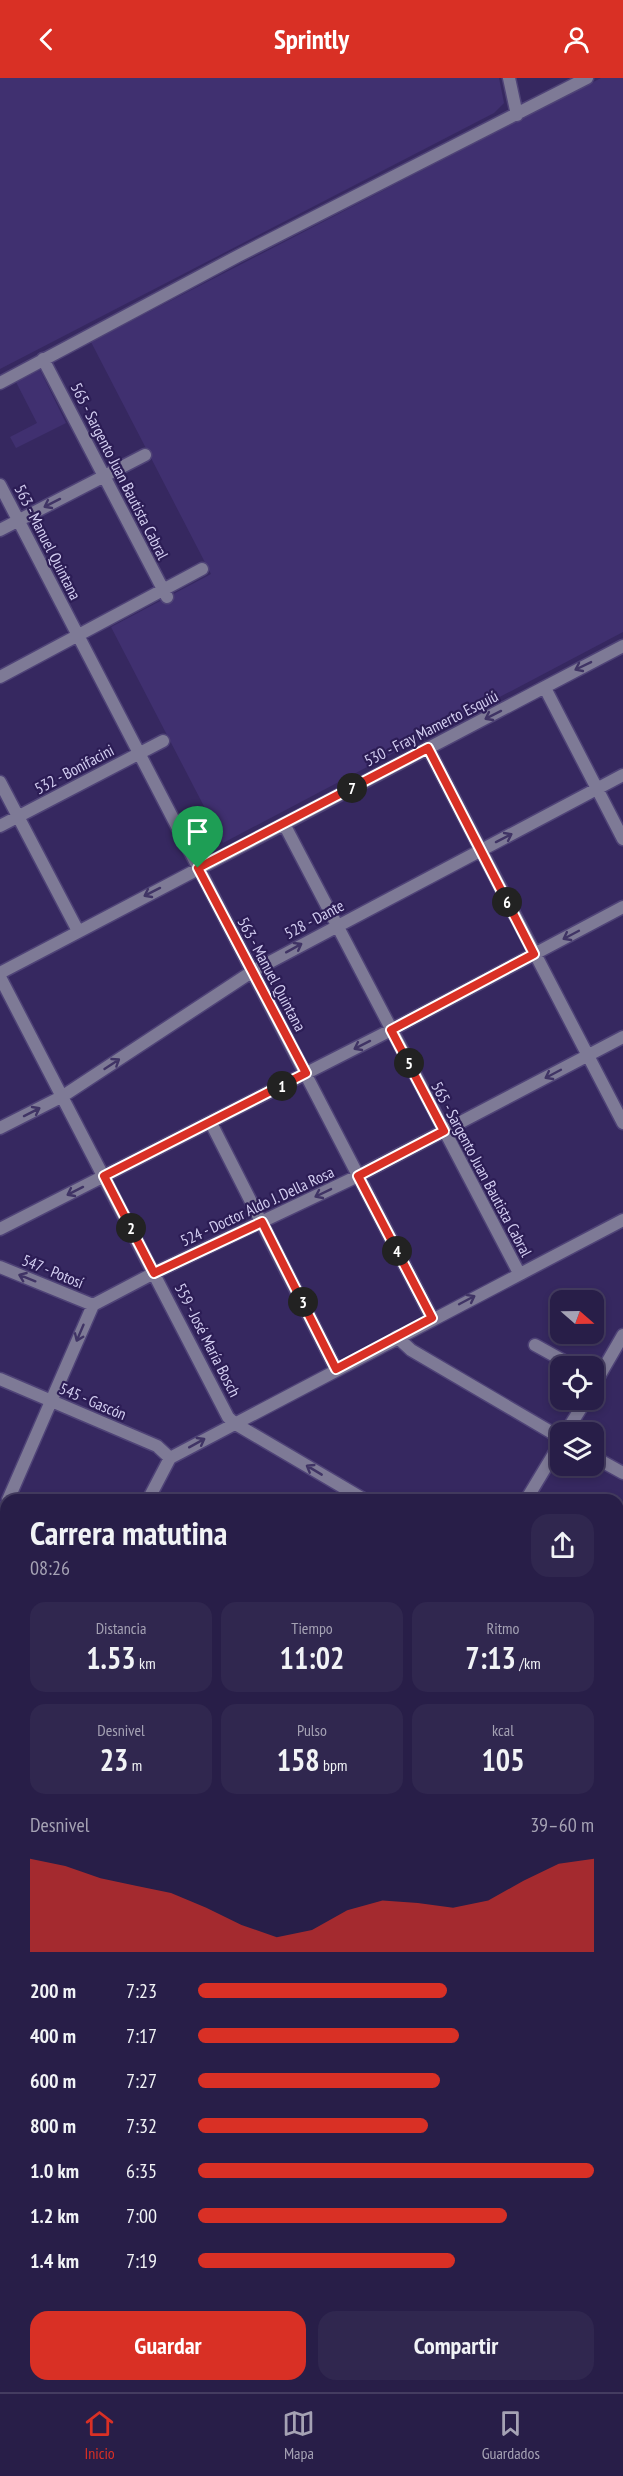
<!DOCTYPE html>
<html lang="es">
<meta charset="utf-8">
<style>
:root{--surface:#281e48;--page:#30274f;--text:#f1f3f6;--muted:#a5a2b4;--line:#443c60;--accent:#d93025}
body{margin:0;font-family:"PT Sans Narrow",sans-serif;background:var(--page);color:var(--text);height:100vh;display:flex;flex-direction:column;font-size:22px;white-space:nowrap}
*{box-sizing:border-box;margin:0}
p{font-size:20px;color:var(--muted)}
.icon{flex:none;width:33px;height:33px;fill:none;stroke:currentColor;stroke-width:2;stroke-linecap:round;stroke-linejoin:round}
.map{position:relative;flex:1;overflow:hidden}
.drawer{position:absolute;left:0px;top:1416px;width:624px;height:898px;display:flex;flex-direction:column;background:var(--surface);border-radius:18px 18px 0 0;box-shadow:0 3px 9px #0003,0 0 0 2px var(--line)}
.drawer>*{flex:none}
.needle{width:39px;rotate:110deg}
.controls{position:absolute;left:550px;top:1212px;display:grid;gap:12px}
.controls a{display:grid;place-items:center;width:54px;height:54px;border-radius:12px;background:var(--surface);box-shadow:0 3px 9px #0003,0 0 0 2px var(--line);font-size:30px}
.pin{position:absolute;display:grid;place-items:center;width:51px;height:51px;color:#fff;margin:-62px -26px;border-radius:50% 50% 50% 0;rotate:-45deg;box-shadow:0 0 6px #0007}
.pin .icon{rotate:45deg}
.km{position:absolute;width:30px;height:30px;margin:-15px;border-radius:50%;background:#222;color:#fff;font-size:16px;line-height:30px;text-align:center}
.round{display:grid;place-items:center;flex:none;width:63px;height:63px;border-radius:18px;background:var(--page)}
.summary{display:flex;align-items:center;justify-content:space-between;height:102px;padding:0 30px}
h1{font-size:33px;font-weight:600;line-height:45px}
.stats{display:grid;grid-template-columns:repeat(3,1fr);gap:9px;height:102px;padding:6px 30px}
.stats div{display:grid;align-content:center;border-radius:15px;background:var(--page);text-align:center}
.stats b{font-size:30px;font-weight:600}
.stats small{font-size:16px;font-weight:400}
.stats p{font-size:16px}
.chart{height:168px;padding:12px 30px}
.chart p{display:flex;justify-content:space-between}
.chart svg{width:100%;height:108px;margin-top:6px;fill:var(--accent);opacity:.7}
.primary-button{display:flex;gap:12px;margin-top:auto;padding:12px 30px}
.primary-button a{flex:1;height:69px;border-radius:18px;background:var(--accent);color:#fff;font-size:24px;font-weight:600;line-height:69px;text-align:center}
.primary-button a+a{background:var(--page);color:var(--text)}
ul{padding:0 30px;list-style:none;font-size:20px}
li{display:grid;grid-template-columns:96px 72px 1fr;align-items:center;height:45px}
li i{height:15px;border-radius:8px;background:var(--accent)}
header{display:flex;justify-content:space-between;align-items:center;height:78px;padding:0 30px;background:var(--accent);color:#fff;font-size:27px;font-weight:600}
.tabs{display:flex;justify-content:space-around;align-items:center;height:84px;border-top:2px solid var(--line);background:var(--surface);font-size:16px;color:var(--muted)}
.tabs a{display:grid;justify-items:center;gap:3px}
.tabs .on{color:var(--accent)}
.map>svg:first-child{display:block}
</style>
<header><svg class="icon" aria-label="back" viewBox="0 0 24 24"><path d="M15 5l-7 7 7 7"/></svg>Sprintly<svg class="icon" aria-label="person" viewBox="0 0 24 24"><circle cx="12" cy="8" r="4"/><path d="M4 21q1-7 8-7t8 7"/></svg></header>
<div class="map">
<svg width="623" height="2314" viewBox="0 0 623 2314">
<rect width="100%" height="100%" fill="#362860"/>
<path fill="#403070" d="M0,0h499l5,25 -10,10 -494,256z
M601,0h22v554l-400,211 -112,-216 100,-53 -120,-232z
M40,292l26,53 -50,25 -6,-11 27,-14 -21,-41z"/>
<path fill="#603417" d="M623,1678v110l-3,5 -2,-106z"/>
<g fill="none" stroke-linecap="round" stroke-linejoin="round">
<defs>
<path id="minor" d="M509,0l8,37
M43,281l124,238
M0,305l238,-127 349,-178
M0,407l432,833
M0,452l145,-75
M0,599l202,-108
M545,610l78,151
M428,670l195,375
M0,704l78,149
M284,746l235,449
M0,748l163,-85
M0,895l623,-327
M0,899l228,440 6,6 131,77
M211,1045l125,246
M0,1050l63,-32 190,-125 370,-196
M0,1151l391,-199 232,-123
M0,1189l93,38
M397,1259l14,13 150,88
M535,1267l38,21
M0,1301l157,67 13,12
M594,1307l29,-50
M566,1354l20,-32
M594,1379l29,16
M8,1422l85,-195 61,-32 204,-97 265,-139
M148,1422l22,-42 453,-238
M526,1422l35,-58
M0,1442l6,-14
M0,1536l6,3
M618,1571l5,3
M0,1650l6,2
M618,1665l5,-9
M0,1749l6,-11
M0,1767l6,3
M0,1883l6,2
M618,1940l5,-8
M0,1999l6,2
M618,2015l5,3
M0,2134l6,-14
M618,2234l5,-10
M618,2288l5,3
M406,2308l3,6
M417,2308l3,6
M55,2314l2,-6
M175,2314l2,-6
M328,2314l3,-6
M395,2314l2,-6
M579,2314l3,-6"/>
</defs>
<use href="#minor" stroke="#4f4377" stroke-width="15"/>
<use href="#minor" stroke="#7e7a96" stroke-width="12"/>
<path stroke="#847ba8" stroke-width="2" stroke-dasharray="12 6" stroke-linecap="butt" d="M618,1849l5,-8
M349,2314l3,-6"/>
</g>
<defs><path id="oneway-shaft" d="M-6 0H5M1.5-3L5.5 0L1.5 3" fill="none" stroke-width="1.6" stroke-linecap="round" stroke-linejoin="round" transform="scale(1.5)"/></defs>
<g stroke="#403465">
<use href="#oneway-shaft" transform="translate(52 425) rotate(153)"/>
<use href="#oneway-shaft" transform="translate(583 588) rotate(154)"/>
<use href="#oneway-shaft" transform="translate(493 637) rotate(153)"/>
<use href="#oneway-shaft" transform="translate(504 760) rotate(-27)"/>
<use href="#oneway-shaft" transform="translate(152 814) rotate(153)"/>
<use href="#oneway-shaft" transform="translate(571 857) rotate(152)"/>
<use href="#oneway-shaft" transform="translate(294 870) rotate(-29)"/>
<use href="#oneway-shaft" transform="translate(362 967) rotate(153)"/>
<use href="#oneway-shaft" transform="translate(112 986) rotate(-33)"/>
<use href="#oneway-shaft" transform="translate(553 996) rotate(152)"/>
<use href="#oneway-shaft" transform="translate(32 1034) rotate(-27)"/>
<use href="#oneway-shaft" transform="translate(75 1113) rotate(153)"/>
<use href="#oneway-shaft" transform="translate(323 1115) rotate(154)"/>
<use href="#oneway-shaft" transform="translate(27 1200) rotate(-158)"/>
<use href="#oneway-shaft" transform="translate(467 1222) rotate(-28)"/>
<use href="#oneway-shaft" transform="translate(80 1255) rotate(113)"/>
<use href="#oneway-shaft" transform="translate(197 1365) rotate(-29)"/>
<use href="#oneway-shaft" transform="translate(314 1392) rotate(-149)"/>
</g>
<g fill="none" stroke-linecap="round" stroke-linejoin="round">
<defs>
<path id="route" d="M428,670l106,206 -143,76 53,101 -86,45 74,142 -96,51 -74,-147 -108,51 -50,-97 202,-103 -108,-205z"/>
</defs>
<use href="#route" stroke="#fff" stroke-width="12"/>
<use href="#route" stroke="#d93025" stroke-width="8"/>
</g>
<g text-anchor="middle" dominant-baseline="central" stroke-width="4.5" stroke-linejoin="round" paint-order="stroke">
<g font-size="16" fill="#d3cef1" stroke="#2c1d55">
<text transform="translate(120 393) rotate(63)">565 - Sargento Juan Bautista Cabral</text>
<text transform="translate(48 464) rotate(63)">563 - Manuel Quintana</text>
<text transform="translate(431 650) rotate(-27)">530 - Fray Mamerto Esquiú</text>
<text transform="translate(74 691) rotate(-28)">532 - Bonifacini</text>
<text transform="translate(314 841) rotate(-28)">528 - Dante</text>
<text transform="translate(272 896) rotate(62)">563 - Manuel Quintana</text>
<text transform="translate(482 1091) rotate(62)">565 - Sargento Juan Bautista Cabral</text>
<text transform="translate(257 1128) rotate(-25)">524 - Doctor Aldo J. Della Rosa</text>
<text transform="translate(53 1193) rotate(22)">547 - Potosí</text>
<text transform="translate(208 1262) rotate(63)">559 - José María Bosch</text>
<text transform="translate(93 1323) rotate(23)">545 - Gascón</text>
</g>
</g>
</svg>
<div class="controls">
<a><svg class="needle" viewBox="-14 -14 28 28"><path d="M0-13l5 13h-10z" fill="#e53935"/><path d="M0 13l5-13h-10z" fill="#a5a2b4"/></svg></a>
<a><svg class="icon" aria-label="locate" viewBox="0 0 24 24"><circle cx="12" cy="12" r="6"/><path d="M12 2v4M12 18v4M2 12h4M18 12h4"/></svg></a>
<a><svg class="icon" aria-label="layers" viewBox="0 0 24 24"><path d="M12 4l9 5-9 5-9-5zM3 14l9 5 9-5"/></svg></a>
</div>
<div class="pin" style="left:198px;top:790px;background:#1e9e55"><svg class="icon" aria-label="arrive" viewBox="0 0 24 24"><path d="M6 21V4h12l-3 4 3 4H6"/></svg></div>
<b class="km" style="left:282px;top:1008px">1</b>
<b class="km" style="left:131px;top:1150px">2</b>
<b class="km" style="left:303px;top:1224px">3</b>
<b class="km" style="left:397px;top:1173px">4</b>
<b class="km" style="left:409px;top:985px">5</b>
<b class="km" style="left:507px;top:824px">6</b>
<b class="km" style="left:352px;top:710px">7</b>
<section class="drawer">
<div class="summary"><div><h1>Carrera matutina</h1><p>08:26</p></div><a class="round"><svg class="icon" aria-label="share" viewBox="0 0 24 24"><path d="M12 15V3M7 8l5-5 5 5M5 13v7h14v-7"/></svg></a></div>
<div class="stats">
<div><p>Distancia</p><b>1.53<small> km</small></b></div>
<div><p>Tiempo</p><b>11:02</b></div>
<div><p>Ritmo</p><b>7:13<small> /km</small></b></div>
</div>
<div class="stats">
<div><p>Desnivel</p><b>23<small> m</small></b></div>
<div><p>Pulso</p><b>158<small> bpm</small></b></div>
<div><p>kcal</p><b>105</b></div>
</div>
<div class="chart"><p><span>Desnivel</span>39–60 m</p>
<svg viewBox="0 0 160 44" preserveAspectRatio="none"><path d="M0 44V6L10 9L20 14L30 17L40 20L50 26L60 33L70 38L80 35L90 27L100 23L110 24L120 26L130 23L140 15L150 8L160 6V44z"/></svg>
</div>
<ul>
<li><b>200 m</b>7:23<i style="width:63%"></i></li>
<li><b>400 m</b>7:17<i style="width:66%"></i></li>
<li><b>600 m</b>7:27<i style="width:61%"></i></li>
<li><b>800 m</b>7:32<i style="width:58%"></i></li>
<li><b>1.0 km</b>6:35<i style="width:100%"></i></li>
<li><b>1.2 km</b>7:00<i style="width:78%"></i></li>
<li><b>1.4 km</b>7:19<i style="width:65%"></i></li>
</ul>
<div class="primary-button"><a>Guardar</a><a>Compartir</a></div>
</section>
</div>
<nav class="tabs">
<a class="on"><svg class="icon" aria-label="home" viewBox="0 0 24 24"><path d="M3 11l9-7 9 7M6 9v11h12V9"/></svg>Inicio</a>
<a><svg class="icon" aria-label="map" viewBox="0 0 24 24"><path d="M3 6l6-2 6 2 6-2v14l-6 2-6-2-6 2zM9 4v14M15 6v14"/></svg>Mapa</a>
<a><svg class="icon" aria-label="saved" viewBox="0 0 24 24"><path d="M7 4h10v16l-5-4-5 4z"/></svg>Guardados</a>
</nav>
